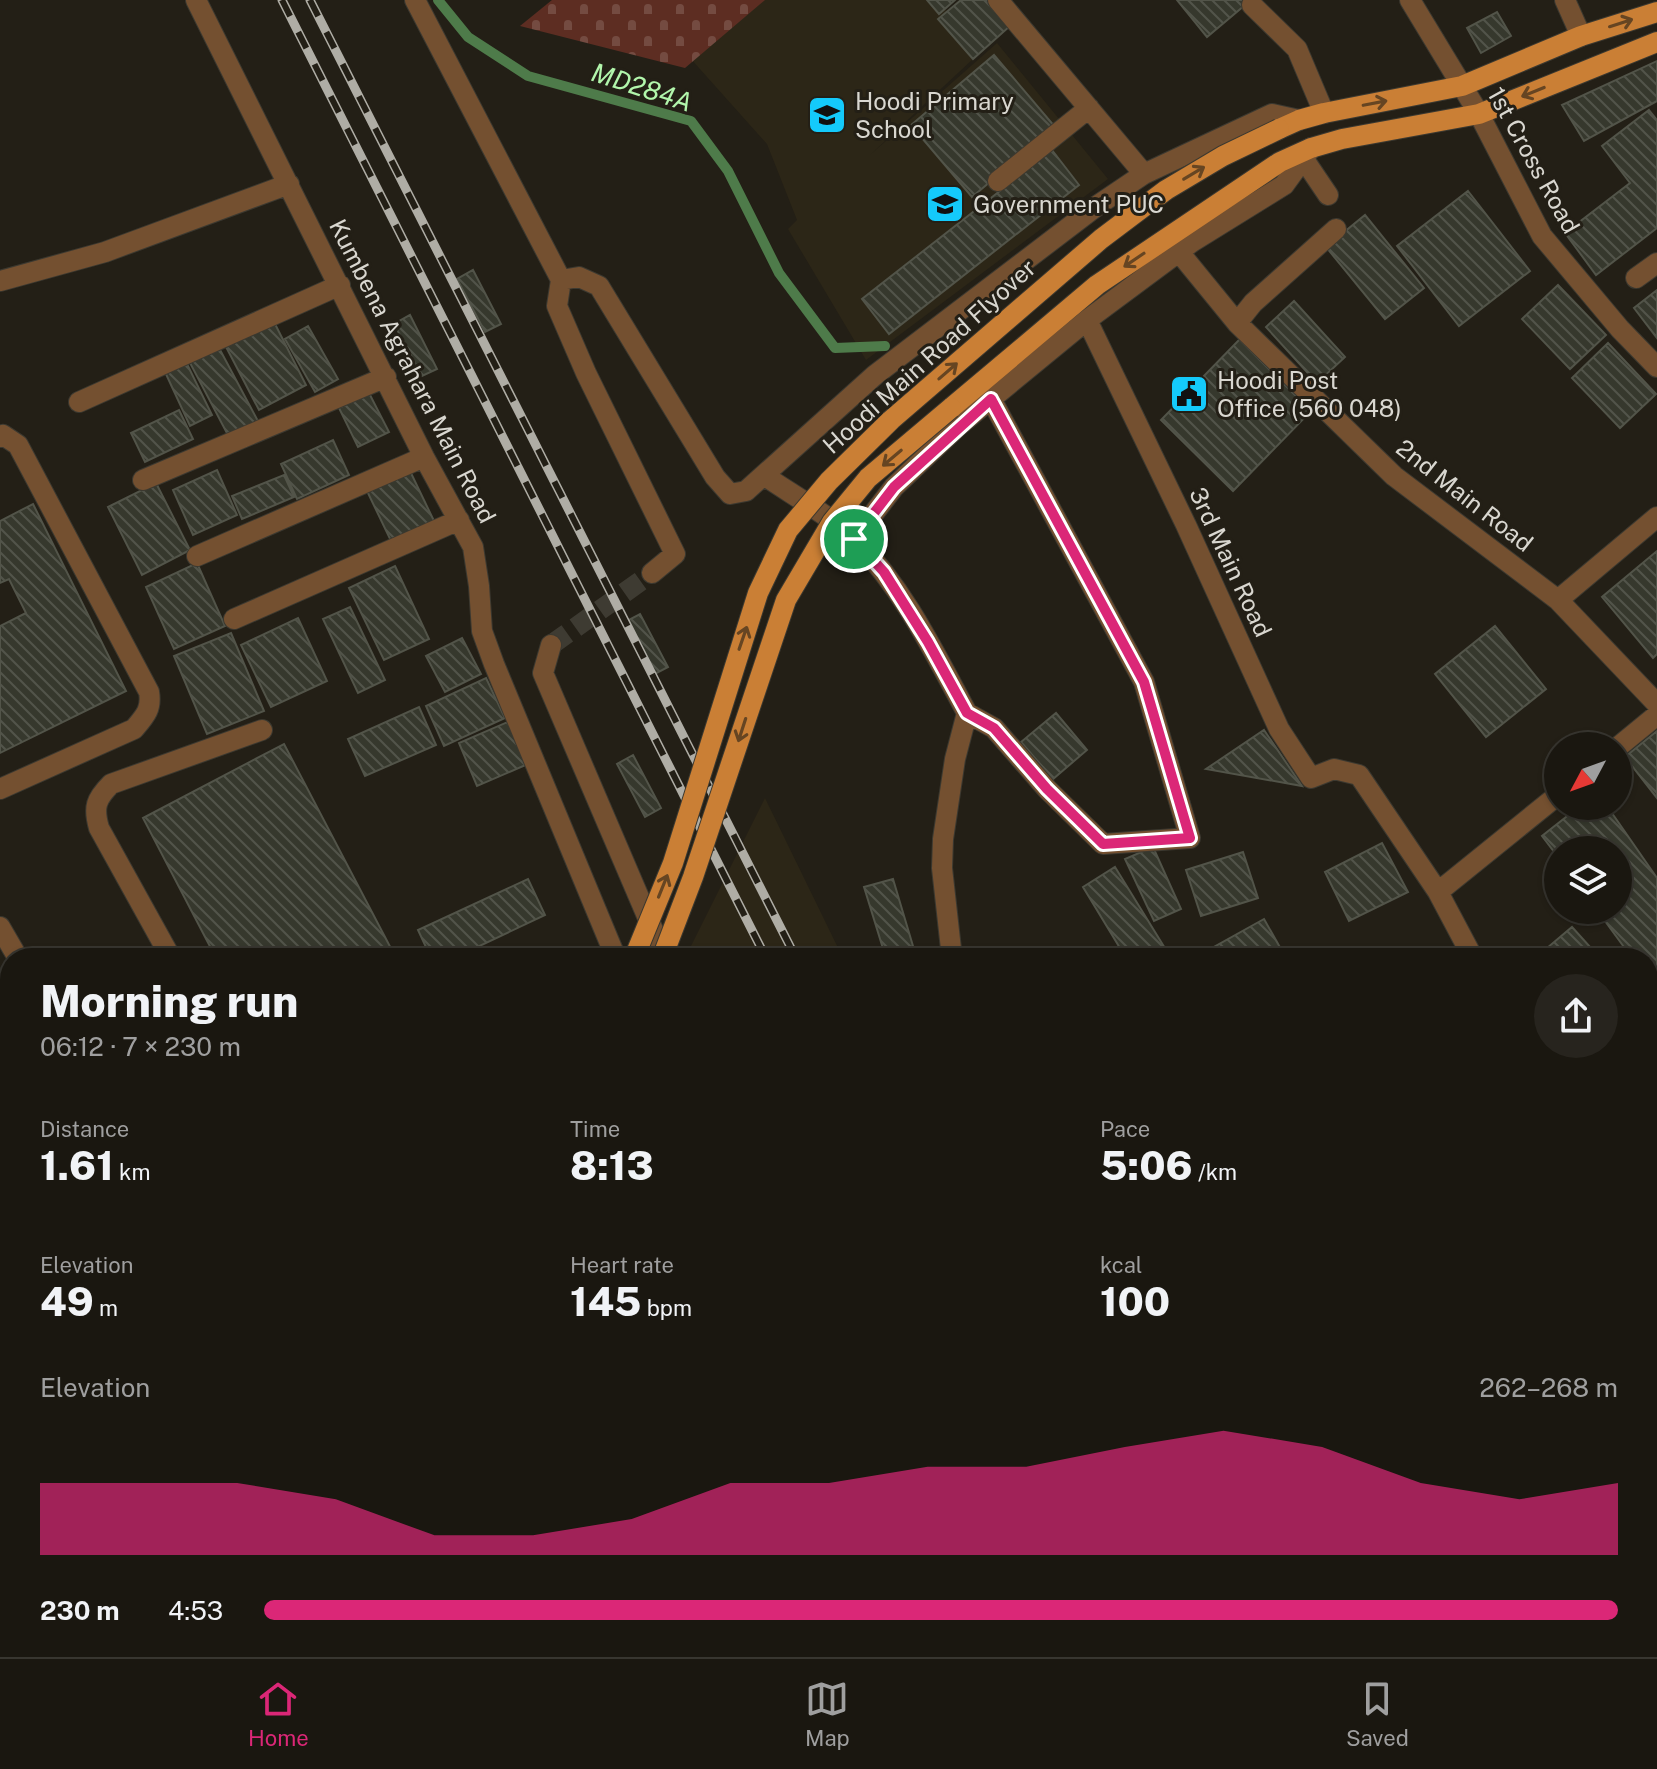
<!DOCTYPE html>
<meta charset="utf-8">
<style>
:root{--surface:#1a1710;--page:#27241e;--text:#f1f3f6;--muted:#9f9f9f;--line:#383630;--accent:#db2777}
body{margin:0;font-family:"Public Sans",sans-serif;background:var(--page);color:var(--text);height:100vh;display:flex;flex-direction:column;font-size:30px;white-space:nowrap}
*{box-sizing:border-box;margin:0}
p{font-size:26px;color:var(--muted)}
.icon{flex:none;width:44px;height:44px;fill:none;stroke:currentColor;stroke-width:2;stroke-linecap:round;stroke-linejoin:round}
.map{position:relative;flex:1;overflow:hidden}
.sheet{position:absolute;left:0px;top:948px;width:1658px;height:710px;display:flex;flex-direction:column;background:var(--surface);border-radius:32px 32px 0 0;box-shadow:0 2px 6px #0004,0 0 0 2px var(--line)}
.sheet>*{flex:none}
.needle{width:52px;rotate:229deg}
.tools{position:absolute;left:1544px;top:732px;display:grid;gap:16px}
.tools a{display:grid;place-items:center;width:88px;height:88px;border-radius:50%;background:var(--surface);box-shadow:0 2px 6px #0004,0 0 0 2px var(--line);font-size:40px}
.pin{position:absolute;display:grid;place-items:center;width:68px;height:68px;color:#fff;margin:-34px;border:4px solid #fff;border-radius:50%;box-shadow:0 2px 8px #0007}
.round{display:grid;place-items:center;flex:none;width:84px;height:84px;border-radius:42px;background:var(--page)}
.head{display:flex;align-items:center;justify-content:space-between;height:136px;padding:0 40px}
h1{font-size:44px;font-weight:800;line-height:60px}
.figures{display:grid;grid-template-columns:repeat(3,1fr);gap:12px;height:136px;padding:8px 40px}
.figures div{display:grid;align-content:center}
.figures b{font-size:40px;font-weight:800}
.figures small{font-size:22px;font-weight:400}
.figures p{font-size:22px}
.chart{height:224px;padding:16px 40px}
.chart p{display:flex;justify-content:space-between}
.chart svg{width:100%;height:144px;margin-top:8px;fill:var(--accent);opacity:.7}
ul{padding:0 40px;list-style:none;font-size:26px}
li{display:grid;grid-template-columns:128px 96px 1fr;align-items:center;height:60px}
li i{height:20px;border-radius:10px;background:var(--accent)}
.tabs{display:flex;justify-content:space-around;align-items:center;height:112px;border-top:2px solid var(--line);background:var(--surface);font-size:22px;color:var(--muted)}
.tabs a{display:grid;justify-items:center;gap:4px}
.tabs .selected{color:var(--accent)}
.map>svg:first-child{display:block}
</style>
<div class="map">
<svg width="1657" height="1657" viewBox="0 0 1657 1657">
<defs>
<pattern id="industrial-grid" width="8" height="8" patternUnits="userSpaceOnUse" patternTransform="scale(2)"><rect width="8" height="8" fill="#2c2617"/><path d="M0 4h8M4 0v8" fill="none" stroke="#4a4538"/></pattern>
<pattern id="cemetery-stones" width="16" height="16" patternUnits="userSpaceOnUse" patternTransform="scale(2)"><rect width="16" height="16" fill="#5d2d22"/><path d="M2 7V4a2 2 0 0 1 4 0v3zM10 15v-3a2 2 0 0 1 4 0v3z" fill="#744b41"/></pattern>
<pattern id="building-back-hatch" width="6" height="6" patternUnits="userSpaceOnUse" patternTransform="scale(2)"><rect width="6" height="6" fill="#36382d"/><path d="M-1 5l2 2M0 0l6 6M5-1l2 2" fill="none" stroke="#52544a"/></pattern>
</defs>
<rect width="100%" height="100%" fill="#231f16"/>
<path fill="#2c2617" d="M748,0h193l32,59 -103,96 127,-112 111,136 -242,181 -78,-131 9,-9 -30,-76 -85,-95z
M765,798l78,160h-158z
M1008,1648h176l5,9h-176z"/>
<path fill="url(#industrial-grid)" d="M137,1648h871l5,9h-888z"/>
<path fill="url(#cemetery-stones)" d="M552,0h213l-80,68 -165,-42z"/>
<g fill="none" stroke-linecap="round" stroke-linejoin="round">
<path stroke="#4e7b4a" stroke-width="10" d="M438,0l30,37 60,39 163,45 37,50 51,102 56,75 50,-2"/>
</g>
<path fill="url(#building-back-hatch)" stroke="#525449" stroke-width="2" d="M927,0h28l-16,14z
M961,0h27l22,26 -37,33 -35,-40z
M1177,0h74l-44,37z
M1497,12l14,24 -30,17 -14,-25z
M994,55l61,72 -83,70 -61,-72z
M1657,61v40l-73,40 -22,-36z
M1649,110l8,10v108l-61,47 -31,-42 65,-50 -28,-37z
M1052,150l27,35 -190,149 -27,-35z
M1468,191l62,80 -71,55 -62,-80z
M1365,215l59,73 -39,31 -59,-72z
M473,270l28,54 -16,8 -28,-53z
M1558,285l48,50 -36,34 -48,-50z
M1657,290v48l-23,-30z
M1294,301l51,56 -28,26 -51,-56z
M410,315l27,54 -15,7 -28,-52z
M273,320l33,65 -47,25 -34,-65z
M308,326l30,53 -23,13 -30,-53z
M1240,339l72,71 -79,81 -72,-71z
M1608,343l48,51 -36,34 -48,-50z
M218,346l41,77 -29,16 -41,-78z
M186,362l26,53 -22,11 -25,-54z
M369,393l20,39 -31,15 -19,-39z
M179,410l14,29 -48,23 -14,-29z
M333,440l16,35 -52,24 -16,-35z
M217,470l20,45 -44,20 -20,-45z
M410,471l25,52 -43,20 -25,-52z
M284,475l10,22 -52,22 -10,-23z
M156,483l34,67 -48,25 -34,-68z
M33,504l93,187 -126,62v-127l26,-13 -17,-34 -9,4v-62z
M1657,551v103l-4,4 -51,-61z
M197,563l28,63 -51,23 -28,-62z
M395,566l34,73 -45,21 -35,-72z
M350,607l35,73 -27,13 -35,-74z
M640,614l28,53 -15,8 -28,-53z
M298,618l29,63 -56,26 -30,-62z
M1495,626l51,63 -60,48 -51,-63z
M231,633l33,78 -57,23 -33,-78z
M462,638l19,36 -36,18 -19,-36z
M486,678l19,40 -61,28 -18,-40z
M419,707l17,38 -71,31 -17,-37z
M1056,713l31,37 -34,29 -32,-37z
M510,721l18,43 -51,22 -18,-43z
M1264,730l38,56 -96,-17z
M1657,731v67l-32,-41z
M284,744l112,214h-180l-73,-140z
M633,755l28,53 -16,9 -28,-53z
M1580,806h27l50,72v114l-9,-13v-21h-16l-35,-48h21v-60h-60v7l-16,-21z
M1382,843l26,49 -59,29 -24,-49z
M1153,847l28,62 -27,12 -29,-62z
M1243,852l15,46 -57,18 -15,-46z
M1115,867l56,91h-45l-43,-71z
M528,879l17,36 -91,43h-23l-13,-28z
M893,879l20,67 -28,9 -21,-68z
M1264,919l22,39h-66l-6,-11z
M1572,927l28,31h-44l-9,-10z
M10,1104v81l-3,2 -7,-13v-65z
M1657,1180v27l-9,-11v-9z
M0,1356l10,15v60l-10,7z
M10,1467v41l-10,-17v-17z
M1651,1564l6,7v78l-10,8h-47l-8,-9h56v-81z
M1397,1648h42l4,9h-73z
M1520,1648h60l7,9h-60z"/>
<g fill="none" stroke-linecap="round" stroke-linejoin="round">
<path stroke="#3e3b32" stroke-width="20" stroke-dasharray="20 10" stroke-linecap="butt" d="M551,645l101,-72"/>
<defs>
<path id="minor" d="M196,0l228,457 49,90 6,39 3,45 12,33 122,294
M415,0l146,280 -4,26 29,67 89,181 -23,19
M998,0l146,174
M1410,0l69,114 63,122 78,93 37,38
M1565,0l16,36
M1252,5l45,44 27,64
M1303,158l25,37
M998,181l91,-73
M1179,252l58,71 157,153 164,124 99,104
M1636,278l21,-15
M561,280l18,-3 20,9 116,191 15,17 16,-3 129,-116 223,-170 46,-31 128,-60 27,6
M0,281l105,-29 184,-68
M1087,320l99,205 93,204 32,49 23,-9 25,6 79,117 35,66
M1237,323l16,-20 83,-74
M79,402l261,-117
M0,437l3,-2 15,10 131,247c3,17 -4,24 -15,37l-134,60
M765,476c26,18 70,43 91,65 48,48 79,113 111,172l-12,46 -12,80 -1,29 10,90
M143,480l243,-103
M854,539l40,-52 64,-61 129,-106 105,-78 92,-57 27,-37
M197,556l227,-99
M1558,600l99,-83
M234,619l225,-99
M551,645l-8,28 122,285
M967,713l27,15 53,61 56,55 87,-6 -46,-156 -153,-283
M1618,747l39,-32
M1438,892l120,-97
M0,927l18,31
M171,958l-72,-130c-6,-21 -3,-29 12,-44l151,-54
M0,1226l10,17
M0,1268l10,-6
M1648,1367l9,-8
M0,1467l10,-7
M1648,1502l9,11
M0,1604l10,-8
M477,1648l7,9
M832,1648l1,9
M1233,1648l5,9
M84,1657l11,-9
M294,1657l2,-2
M1473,1657v-9"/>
<path id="major" d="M1279,129l20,-9 25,-7 138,-27 119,-50 76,-24
M951,408l146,-123 183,-123 31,-14 31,-9 137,-25 178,-72
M0,1646l10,-8
M37,1657l11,-9"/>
</defs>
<use href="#minor" stroke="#3c3930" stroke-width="22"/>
<use href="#major" stroke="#3c3930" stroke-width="22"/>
<use href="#minor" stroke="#745030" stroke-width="20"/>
<use href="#major" stroke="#ca7f35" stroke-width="20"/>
<defs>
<path id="rail" d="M282,0l484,958
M310,0l486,958
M1114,1648l5,9
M1144,1648l5,9"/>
</defs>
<use href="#rail" stroke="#afada5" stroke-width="9"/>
<use href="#rail" stroke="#231f16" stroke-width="6" stroke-dasharray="18" stroke-linecap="butt"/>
<defs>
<path id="major-bridge" d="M634,958l39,-95 85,-270 30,-63 41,-49 62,-61 210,-181 65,-49 57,-34 56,-27
M662,958l31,-81 93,-277 46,-78 36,-44 83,-70"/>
</defs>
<use href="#major-bridge" stroke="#3c3930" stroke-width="22" stroke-linecap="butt"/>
<use href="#major-bridge" stroke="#ca7f35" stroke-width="20"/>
</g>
<defs><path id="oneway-shaft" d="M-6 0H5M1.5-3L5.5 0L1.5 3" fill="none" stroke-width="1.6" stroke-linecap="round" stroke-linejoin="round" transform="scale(2)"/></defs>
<g stroke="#664522">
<use href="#oneway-shaft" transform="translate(1621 23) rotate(-18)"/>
<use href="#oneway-shaft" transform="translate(1533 92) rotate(158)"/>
<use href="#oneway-shaft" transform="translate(1375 103) rotate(-11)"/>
<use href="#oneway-shaft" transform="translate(1194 173) rotate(-31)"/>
<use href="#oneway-shaft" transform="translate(1134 260) rotate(146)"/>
<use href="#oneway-shaft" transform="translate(948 371) rotate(-41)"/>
<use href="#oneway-shaft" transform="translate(892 458) rotate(140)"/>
<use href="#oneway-shaft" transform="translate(743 638) rotate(-71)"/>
<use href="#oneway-shaft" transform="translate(742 730) rotate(108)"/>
<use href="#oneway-shaft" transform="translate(663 886) rotate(-68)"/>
</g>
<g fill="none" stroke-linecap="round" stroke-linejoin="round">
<defs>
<path id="route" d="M991,399l153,283 46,156 -87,6 -56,-55 -53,-61 -27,-15 -39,-71 -44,-70 -30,-33 40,-52z"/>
</defs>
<use href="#route" stroke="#fff" stroke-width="16"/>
<use href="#route" stroke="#db2777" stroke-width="10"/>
</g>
<defs>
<symbol id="school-square" viewBox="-11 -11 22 22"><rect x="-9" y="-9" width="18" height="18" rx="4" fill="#14cafb" stroke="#231f16"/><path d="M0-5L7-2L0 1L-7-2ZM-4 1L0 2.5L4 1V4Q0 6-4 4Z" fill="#111"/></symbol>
<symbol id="civic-square" viewBox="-11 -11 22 22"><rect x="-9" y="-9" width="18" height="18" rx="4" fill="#14cafb" stroke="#231f16"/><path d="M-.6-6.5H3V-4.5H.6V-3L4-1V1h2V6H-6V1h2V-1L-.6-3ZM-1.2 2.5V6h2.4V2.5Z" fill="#111"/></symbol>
</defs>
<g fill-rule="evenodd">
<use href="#school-square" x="805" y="93" width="44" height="44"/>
<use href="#school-square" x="923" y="182" width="44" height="44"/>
<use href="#civic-square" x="1167" y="372" width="44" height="44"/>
</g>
<g text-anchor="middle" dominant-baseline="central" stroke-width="6" stroke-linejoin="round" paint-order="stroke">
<g font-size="24" fill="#d9d7d0" stroke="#231f16" text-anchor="start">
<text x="855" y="101">Hoodi Primary<tspan x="855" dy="28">School</tspan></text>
<text x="973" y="204">Government PUC</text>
<text x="1217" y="380">Hoodi Post<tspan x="1217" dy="28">Office (560 048)</tspan></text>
</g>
<g font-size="24" fill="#d9d7d0" stroke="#231f16">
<text transform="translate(1534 160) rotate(61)">1st Cross Road</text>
<text transform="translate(929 356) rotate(-42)">Hoodi Main Road Flyover</text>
<text transform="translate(413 371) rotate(63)">Kumbena Agrahara Main Road</text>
<text transform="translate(1465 495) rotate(38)">2nd Main Road</text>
<text transform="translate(1231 562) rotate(65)">3rd Main Road</text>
</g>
<g font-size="26" font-style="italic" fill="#b2f6ac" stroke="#231f16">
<text transform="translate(642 87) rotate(18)">MD284A</text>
</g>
</g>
</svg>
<div class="tools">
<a><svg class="needle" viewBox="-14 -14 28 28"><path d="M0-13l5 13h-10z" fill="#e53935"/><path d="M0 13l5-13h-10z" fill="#9f9f9f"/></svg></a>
<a><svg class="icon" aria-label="layers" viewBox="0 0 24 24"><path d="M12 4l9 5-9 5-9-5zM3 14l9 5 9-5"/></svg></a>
</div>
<div class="pin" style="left:854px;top:539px;background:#1e9e55"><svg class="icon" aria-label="arrive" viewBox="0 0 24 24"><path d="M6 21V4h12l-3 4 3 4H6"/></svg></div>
<section class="sheet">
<div class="head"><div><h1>Morning run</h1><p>06:12 · 7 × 230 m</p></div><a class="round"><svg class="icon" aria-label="share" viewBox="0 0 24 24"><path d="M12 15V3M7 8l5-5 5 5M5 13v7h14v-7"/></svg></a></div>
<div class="figures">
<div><p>Distance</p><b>1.61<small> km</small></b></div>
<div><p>Time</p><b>8:13</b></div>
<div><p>Pace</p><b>5:06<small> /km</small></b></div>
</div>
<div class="figures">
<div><p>Elevation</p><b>49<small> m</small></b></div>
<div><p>Heart rate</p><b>145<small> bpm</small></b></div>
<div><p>kcal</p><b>100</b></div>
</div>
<div class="chart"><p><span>Elevation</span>262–268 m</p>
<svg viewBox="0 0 160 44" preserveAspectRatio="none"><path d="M0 44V22L10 22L20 22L30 27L40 38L50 38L60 33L70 22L80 22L90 17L100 17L110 11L120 6L130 11L140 22L150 27L160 22V44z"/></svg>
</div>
<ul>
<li><b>230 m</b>4:53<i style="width:100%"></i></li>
</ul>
</section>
</div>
<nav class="tabs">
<a class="selected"><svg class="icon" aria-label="home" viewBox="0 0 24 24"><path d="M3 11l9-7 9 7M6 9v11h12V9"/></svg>Home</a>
<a><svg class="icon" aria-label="map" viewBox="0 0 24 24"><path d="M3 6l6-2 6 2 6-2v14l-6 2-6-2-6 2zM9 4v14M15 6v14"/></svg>Map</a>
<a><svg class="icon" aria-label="saved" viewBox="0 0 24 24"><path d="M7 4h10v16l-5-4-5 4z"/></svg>Saved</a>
</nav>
